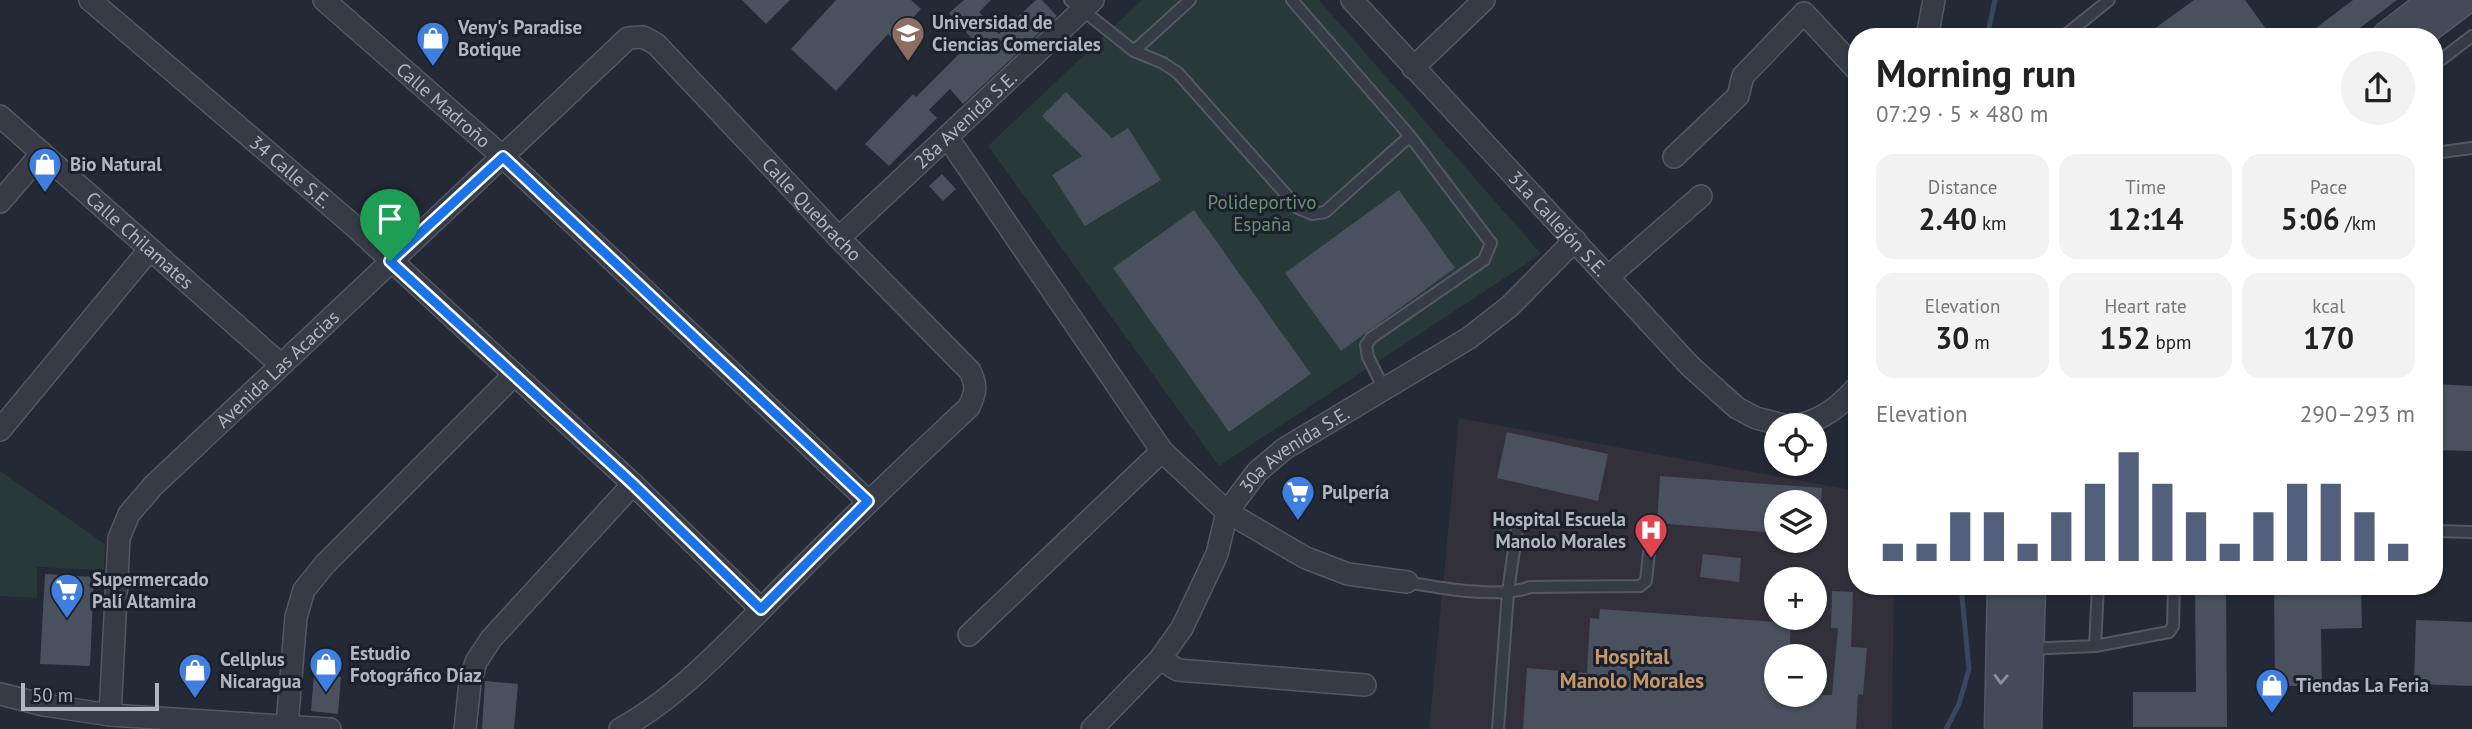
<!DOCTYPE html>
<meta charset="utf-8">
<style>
:root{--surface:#fff;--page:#f2f2f2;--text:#222;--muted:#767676;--accent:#52607c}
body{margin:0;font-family:"PT Sans",sans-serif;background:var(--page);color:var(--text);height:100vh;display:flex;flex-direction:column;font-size:26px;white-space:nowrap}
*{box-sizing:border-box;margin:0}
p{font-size:23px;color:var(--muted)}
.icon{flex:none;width:38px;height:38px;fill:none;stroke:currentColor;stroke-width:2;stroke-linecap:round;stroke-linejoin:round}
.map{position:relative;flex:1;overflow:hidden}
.panel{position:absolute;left:1848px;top:28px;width:595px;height:567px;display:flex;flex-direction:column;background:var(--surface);border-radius:28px;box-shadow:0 2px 5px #0004}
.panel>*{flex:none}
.buttons{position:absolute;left:1764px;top:413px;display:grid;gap:14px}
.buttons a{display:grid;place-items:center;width:63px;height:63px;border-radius:50%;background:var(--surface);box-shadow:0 2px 5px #0004;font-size:35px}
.scale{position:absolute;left:21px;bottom:18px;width:138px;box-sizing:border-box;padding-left:7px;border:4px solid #b0b6c2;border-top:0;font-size:19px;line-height:24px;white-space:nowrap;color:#b0b6c2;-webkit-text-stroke:5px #1b202a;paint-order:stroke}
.pin{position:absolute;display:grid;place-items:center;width:60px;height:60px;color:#fff;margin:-72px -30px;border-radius:50% 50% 50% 0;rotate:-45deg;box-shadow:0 0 7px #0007}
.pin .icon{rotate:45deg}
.round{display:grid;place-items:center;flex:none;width:74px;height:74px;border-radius:37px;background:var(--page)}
.head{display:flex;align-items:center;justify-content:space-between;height:119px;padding:0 28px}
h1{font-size:38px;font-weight:700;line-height:52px}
.figures{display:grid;grid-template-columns:repeat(3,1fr);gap:10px;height:119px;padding:7px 28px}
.figures div{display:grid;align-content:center;border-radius:18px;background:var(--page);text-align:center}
.figures b{font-size:30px;font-weight:700}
.figures small{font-size:19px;font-weight:400}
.figures p{font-size:19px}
.chart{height:196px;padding:14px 28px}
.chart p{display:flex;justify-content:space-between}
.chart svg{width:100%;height:126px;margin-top:7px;stroke:var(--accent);stroke-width:6}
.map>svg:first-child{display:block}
</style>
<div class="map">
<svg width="2472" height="729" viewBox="0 0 2472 729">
<rect width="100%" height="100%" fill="#232935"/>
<path fill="#32303a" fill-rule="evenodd" d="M1459,418l398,73v95h37l-2,143h-463zM1776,502h39v39h-39zM1776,579h39v39h-39zM1776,656h39v39h-39z"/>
<path fill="#29393a" d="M1142,0h177l222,254 -322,212 -231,-320z
M0,471l105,73 -1,26 -67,-3v31l-37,-2z"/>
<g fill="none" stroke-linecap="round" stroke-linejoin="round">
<path stroke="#3a465c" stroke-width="5" d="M1987,37l8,-37
M1946,729l13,-25 10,-35 -8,-83"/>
</g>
<path fill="#49505e" d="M742,0h48l-24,24z
M836,0h75l10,9 -28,30 -5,-5 -52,57 -45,-42z
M964,0h27l-12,12 20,22 37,-34h6l15,16 -94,88 -13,-15 -21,21 8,8 -48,48 -24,-22 48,-50 3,3 57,-57 -24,-27z
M2194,0h51l27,37h-51l-4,-6 -9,6h-65z
M2353,0h44l-49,37h-44z
M1066,92l46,46 16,-10 33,52 -76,46 -33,-51 30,-19 -40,-40z
M942,174l14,15 -13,12 -14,-15z
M1399,190l56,78 -114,83 -56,-78z
M1194,210l117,164 -82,58 -116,-164z
M2434,384l38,2v65l-38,-1z
M1507,432l101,22 -10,47 -101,-23z
M1660,476l162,12 -1,14h-45v31l-119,-10z
M1703,554l38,4 -2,24 -39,-5z
M45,574l49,3 -4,89 -50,-2z
M2195,586h31l1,141h-94v-35h63z
M2274,586h87l1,42 -41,1 1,57h-47z
M1832,591l21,1 -2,55 16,1 -4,47 -5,-1 -2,35h-333l4,-61 60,5 3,-55 9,1 1,-10 191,14 -2,33h-13v39h56l6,-67h-7z
M2416,620l56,2v64l-58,-2z
M314,674l27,3 -3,37 -27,-3z
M485,681l33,3 -4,45h-32z"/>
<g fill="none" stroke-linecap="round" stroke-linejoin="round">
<defs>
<path id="service" d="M1070,0l64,51 29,12 15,10 120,135 14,6 13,-2 85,-76
M1292,0l118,136 81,107 -7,17 -113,78 -5,7 2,12 16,32
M2063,37l46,-37
M1134,51l56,-51
M2434,65l38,-29
M2434,153l38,-5
M2434,531l38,1
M1407,582c33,6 93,17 123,5l110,-1 6,-5 3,-28
M2095,646l3,-60
M2029,649l66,-3 74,-14 4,-6 1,-40
M1498,729l10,-137 10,-71"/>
<g id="minor">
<path id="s1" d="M90,0l263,225 280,259 128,125"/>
<path id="s2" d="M324,0l179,157 365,344"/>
<path id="s3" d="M1352,0l338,366 47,42 19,10 27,7"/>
<path d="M1927,37l7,-37"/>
<path d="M1413,68l71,-68"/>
<path id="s4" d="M0,116l280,248"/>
<path d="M948,138l214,313 65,61 79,46 42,16 59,8"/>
<path d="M1674,157l64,-61 5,-20 61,-63 53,57"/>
<path d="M0,202l42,-49"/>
<path id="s5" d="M839,238l254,-238"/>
<path d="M1608,277l93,-81"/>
<path d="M1799,425c25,-6 41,-19 58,-38"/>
<path d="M0,430l150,-181"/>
<path d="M969,635l193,-184"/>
<path d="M1160,659l18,11 187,15"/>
<path d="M0,694l44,11 66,10 220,14"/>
<path id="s6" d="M110,715l9,-177 10,-24 24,-28 475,-448 15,-1 13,7 183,194 131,133c7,15 6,21 -1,36 -61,57 -122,115 -181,175 -49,49 -106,114 -168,147"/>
<path d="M287,725l9,-108 8,-27 22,-27 188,-188"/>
<path d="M465,729l5,-46 6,-21 15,-23 142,-155"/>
<path id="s7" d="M1092,729l68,-70 22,-31 35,-74 10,-42 30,-40 27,-23 185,-111 41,-32 65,-66"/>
</g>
<path id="secondary" d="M2387,37l39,-30
M2414,37l49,-37
M2000,729l3,-143
M2026,729l4,-143"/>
</defs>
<use href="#service" stroke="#535963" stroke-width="14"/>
<use href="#minor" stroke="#535963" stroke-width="24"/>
<use href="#secondary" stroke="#535963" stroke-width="33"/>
<use href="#service" stroke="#363b46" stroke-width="10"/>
<use href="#minor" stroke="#363b46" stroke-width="21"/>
<use href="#secondary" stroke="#444a58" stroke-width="30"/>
</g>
<defs><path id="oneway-chevron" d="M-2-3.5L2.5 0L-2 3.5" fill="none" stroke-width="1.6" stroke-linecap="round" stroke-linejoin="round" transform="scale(1.75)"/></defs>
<use stroke="#8a909d" href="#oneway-chevron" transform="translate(2001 679) rotate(92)"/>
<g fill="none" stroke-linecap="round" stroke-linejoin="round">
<defs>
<path id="route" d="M503,157l365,344 -107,108 -128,-125 -243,-223z"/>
</defs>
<use href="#route" stroke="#fff" stroke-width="14"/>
<use href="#route" stroke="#1a73e8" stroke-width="9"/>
</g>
<defs>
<symbol id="university-pin" viewBox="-11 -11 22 30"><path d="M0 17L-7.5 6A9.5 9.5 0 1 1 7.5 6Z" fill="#8d6e63" stroke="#1b202a"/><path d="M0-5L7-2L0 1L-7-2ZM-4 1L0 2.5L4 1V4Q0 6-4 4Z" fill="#fff"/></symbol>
<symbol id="shop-pin" viewBox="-11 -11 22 30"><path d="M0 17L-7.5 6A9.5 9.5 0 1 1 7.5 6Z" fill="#3f7fe0" stroke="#1b202a"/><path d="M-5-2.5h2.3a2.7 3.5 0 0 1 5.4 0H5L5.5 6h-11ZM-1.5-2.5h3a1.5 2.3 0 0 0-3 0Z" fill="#fff"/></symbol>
<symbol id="supermarket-pin" viewBox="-11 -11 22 30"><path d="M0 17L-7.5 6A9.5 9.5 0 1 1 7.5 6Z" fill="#3f7fe0" stroke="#1b202a"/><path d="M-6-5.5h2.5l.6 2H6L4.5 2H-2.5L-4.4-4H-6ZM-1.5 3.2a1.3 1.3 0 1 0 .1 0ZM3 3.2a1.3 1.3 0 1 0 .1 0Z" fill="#fff"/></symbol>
<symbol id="hospital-pin" viewBox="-11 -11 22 30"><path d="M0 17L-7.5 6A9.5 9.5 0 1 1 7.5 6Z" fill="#e0444e" stroke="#1b202a"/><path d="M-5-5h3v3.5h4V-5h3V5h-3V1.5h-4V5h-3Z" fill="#fff"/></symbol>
</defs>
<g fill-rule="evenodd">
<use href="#university-pin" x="889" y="14" width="38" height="52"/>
<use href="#shop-pin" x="414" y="19" width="38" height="52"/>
<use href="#shop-pin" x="26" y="145" width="38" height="52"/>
<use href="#supermarket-pin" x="1279" y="473" width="38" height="52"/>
<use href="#hospital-pin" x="1632" y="511" width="38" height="52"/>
<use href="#supermarket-pin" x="48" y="571" width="38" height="52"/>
<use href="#shop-pin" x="307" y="645" width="38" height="52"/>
<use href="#shop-pin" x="176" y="651" width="38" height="52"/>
<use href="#shop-pin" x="2253" y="666" width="38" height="52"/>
</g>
<g text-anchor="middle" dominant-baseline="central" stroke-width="6" stroke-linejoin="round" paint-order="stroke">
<g font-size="19" font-weight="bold" fill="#b0b6c2" stroke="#1b202a" text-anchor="start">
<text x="932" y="22">Universidad de<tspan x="932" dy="22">Ciencias Comerciales</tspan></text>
<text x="458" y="27">Veny's Paradise<tspan x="458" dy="22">Botique</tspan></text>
<text x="70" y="164">Bio Natural</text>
<text x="1322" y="492">Pulpería</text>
<text x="1626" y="519" text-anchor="end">Hospital Escuela<tspan x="1626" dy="22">Manolo Morales</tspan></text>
<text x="92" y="579">Supermercado<tspan x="92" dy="22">Palí Altamira</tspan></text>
<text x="350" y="653">Estudio<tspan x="350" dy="22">Fotográfico Díaz</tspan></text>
<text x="220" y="659">Cellplus<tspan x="220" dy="22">Nicaragua</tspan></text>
<text x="2296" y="685">Tiendas La Feria</text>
</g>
<g font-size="19" fill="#b0b6c2" stroke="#1b202a">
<text stroke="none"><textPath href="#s2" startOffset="159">Calle Madroño</textPath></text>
<text stroke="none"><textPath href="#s5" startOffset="173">28a Avenida S.E.</textPath></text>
<text stroke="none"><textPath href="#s1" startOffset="264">34 Calle S.E.</textPath></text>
<text stroke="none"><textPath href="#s6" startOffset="1150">Calle Quebracho</textPath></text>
<text stroke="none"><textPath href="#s3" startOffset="304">31a Callejón S.E.</textPath></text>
<text stroke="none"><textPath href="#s4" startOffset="187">Calle Chilamates</textPath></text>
<text stroke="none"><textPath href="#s6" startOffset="411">Avenida Las Acacias</textPath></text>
<text stroke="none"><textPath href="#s7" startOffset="354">30a Avenida S.E.</textPath></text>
</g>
<g font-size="19" fill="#6b9076" stroke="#1b202a">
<text x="1262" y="202">Polideportivo<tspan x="1262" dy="22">España</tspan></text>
</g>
<g font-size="21" font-weight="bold" fill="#c59768" stroke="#1b202a">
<text x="1632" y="656">Hospital<tspan x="1632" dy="24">Manolo Morales</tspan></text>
</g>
</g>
</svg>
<div class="buttons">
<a><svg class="icon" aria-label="locate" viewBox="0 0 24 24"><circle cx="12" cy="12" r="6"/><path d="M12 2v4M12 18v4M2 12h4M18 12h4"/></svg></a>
<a><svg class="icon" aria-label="layers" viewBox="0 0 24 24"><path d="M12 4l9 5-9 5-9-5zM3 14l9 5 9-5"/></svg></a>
<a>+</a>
<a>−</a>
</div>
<div class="scale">50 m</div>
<div class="pin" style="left:390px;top:261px;background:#1e9e55"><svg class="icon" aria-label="arrive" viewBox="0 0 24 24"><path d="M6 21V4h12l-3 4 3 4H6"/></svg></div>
<section class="panel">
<div class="head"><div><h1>Morning run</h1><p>07:29 · 5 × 480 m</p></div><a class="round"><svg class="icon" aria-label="share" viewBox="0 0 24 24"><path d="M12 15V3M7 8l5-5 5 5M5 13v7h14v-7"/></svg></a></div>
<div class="figures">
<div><p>Distance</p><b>2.40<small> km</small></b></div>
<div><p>Time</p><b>12:14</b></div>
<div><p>Pace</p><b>5:06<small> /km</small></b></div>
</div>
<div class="figures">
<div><p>Elevation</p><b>30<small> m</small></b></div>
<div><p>Heart rate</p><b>152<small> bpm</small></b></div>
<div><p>kcal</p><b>170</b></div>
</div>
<div class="chart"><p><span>Elevation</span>290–293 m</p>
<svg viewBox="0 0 160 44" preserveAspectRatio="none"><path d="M5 44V38M15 44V38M25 44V27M35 44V27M45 44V38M55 44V27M65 44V17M75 44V6M85 44V17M95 44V27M105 44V38M115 44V27M125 44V17M135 44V17M145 44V27M155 44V38"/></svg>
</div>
</section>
</div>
